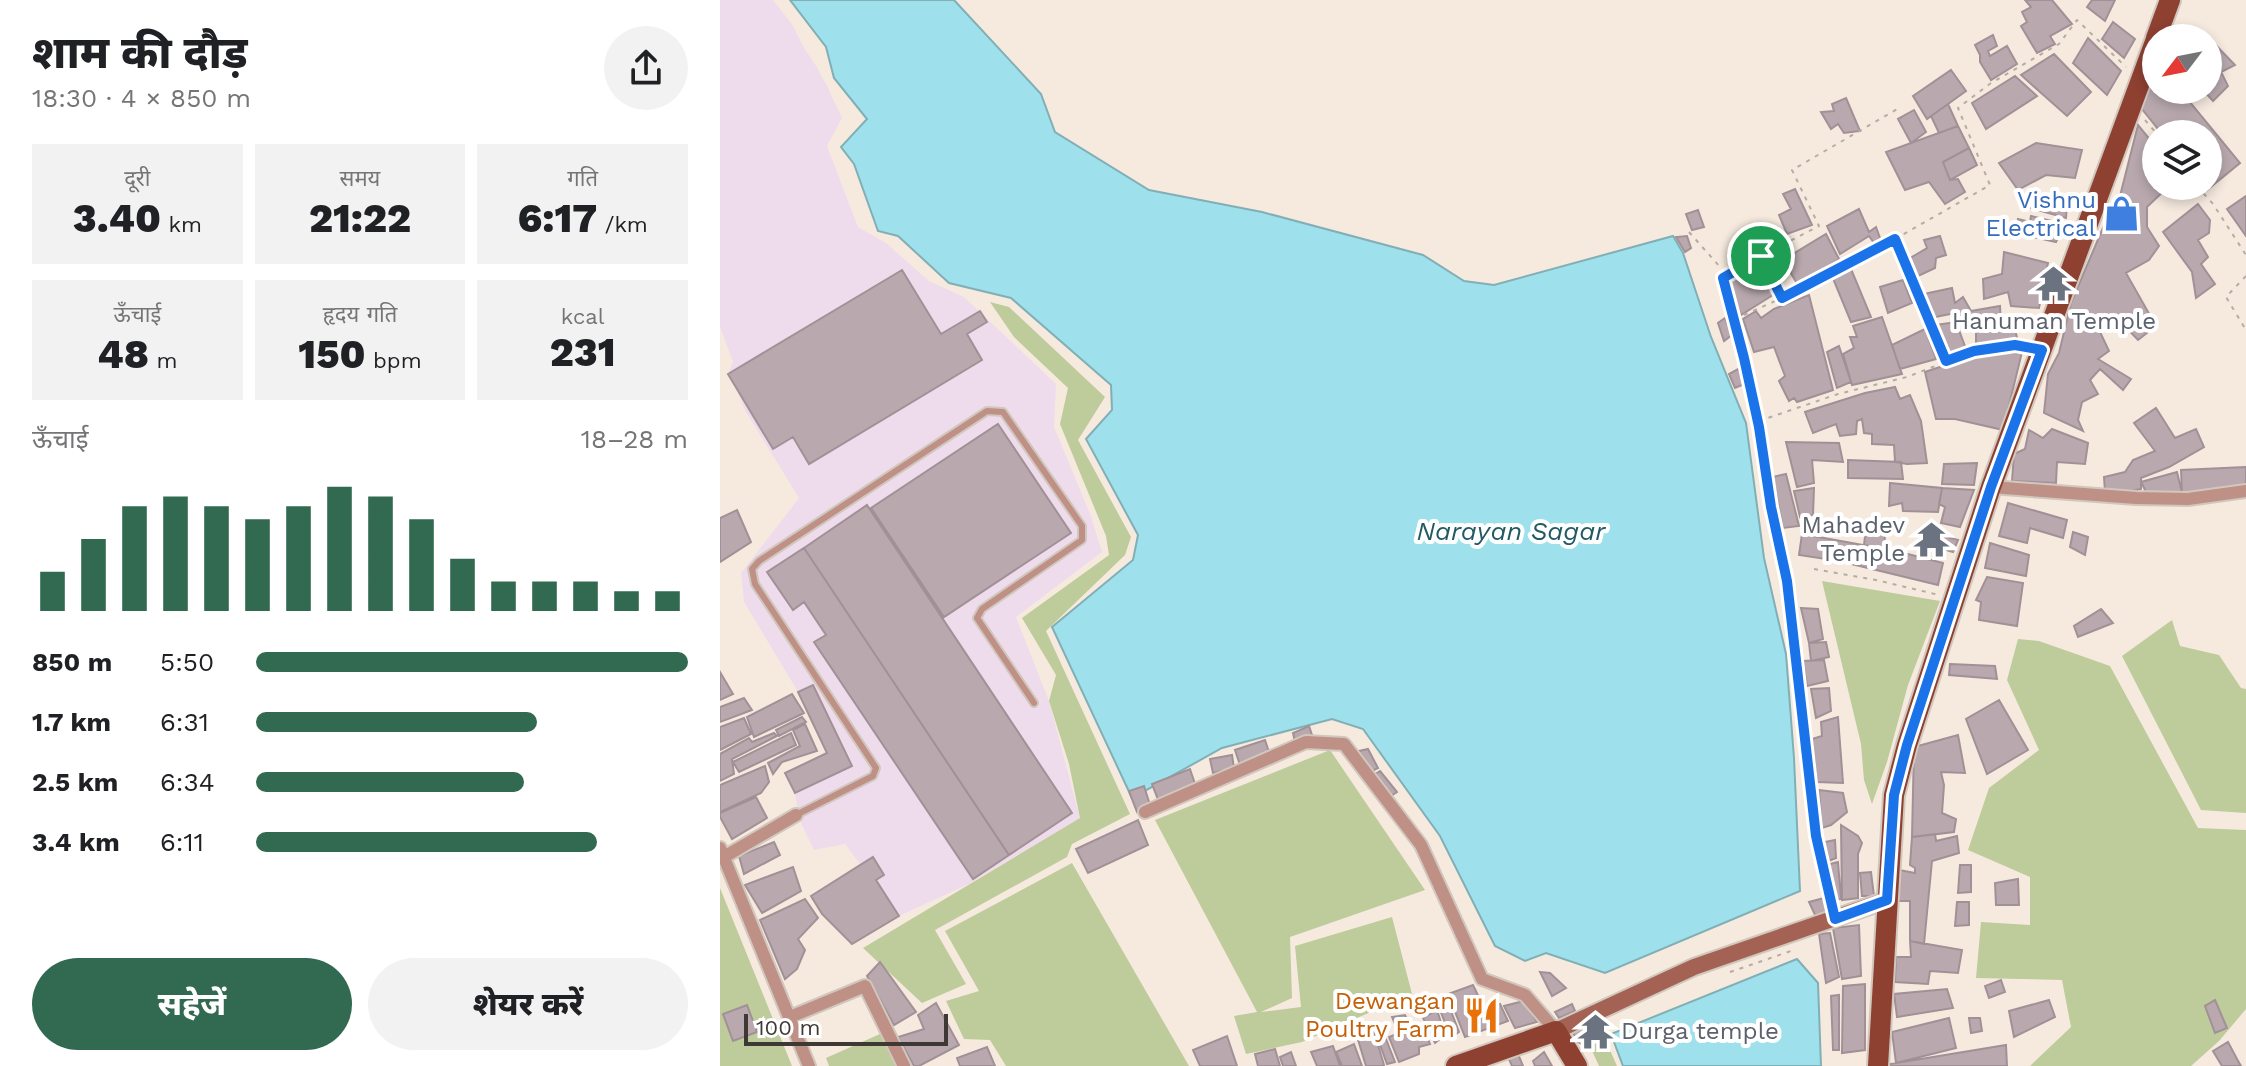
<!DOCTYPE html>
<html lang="hi">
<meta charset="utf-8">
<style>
:root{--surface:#fff;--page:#f2f2f2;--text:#202124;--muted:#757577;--accent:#326a51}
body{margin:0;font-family:"Work Sans","Noto Sans Devanagari",sans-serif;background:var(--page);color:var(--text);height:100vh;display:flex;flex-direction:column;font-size:30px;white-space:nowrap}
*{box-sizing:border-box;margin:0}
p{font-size:26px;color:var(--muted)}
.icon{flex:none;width:44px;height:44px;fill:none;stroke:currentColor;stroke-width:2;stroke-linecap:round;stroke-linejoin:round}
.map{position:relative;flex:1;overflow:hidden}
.sheet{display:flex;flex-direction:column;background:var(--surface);width:720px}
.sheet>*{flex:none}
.needle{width:52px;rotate:238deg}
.tools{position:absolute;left:1422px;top:24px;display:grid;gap:16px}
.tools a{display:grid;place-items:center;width:80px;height:80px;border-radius:50%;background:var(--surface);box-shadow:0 4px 12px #0003;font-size:40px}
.scale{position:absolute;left:24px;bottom:20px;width:204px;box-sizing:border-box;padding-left:8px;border:4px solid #3e3935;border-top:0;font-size:22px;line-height:28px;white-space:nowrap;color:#3e3935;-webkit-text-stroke:6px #fff;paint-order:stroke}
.pin{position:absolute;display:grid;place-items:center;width:68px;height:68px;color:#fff;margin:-34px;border:4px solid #fff;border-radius:50%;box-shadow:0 2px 8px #0007}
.round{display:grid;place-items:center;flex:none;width:84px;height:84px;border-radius:42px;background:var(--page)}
.overview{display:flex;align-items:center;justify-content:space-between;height:136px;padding:0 32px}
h1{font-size:44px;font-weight:800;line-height:60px}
.figures{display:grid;grid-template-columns:repeat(3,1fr);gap:12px;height:136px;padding:8px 32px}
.figures div{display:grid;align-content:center;border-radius:0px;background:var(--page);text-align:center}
.figures b{font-size:40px;font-weight:800}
.figures small{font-size:22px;font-weight:400}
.figures p{font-size:22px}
.chart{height:224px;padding:16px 32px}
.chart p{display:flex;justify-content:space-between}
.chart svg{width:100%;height:144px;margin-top:8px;stroke:var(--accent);stroke-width:6}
.action{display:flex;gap:16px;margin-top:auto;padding:16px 32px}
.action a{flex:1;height:92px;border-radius:48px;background:var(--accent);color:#fff;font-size:32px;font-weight:800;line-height:92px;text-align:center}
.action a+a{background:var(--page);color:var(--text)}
ul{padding:0 32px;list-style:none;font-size:26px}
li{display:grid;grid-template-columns:128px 96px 1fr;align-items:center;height:60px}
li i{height:20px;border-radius:10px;background:var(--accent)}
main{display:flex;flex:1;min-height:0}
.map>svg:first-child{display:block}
</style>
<main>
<section class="sheet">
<div class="overview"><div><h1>शाम की दौड़</h1><p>18:30 · 4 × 850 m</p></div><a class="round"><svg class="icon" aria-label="share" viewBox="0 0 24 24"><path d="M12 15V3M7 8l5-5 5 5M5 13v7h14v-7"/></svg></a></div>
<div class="figures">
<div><p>दूरी</p><b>3.40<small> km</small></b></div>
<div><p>समय</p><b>21:22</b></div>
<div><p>गति</p><b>6:17<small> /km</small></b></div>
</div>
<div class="figures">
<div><p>ऊँचाई</p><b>48<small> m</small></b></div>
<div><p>हृदय गति</p><b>150<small> bpm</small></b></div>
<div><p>kcal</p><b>231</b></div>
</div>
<div class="chart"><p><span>ऊँचाई</span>18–28 m</p>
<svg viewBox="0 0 160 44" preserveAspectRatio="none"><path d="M5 44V32M15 44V22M25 44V12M35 44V9M45 44V12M55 44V16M65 44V12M75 44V6M85 44V9M95 44V16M105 44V28M115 44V35M125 44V35M135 44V35M145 44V38M155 44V38"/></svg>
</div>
<ul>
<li><b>850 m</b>5:50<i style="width:100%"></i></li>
<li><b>1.7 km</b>6:31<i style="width:65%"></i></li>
<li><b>2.5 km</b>6:34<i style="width:62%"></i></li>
<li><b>3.4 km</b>6:11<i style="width:79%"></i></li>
</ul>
<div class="action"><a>सहेजें</a><a>शेयर करें</a></div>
</section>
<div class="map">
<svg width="1526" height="1066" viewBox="0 0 1526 1066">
<rect width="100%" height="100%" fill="#f6eadf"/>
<path fill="#eedced" d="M0,0h53l19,24 12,24 11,16 12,22 15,32 -15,28 31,81 28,16 43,38 35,16 92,87 -2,43 37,89 11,36 -86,65 33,84 31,117 -111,66 -70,32 -47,28 -30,-30 -11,-18 49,-32 -15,-20 -31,6 -15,-31 -4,-26 -10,-20 42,-21 -29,-60 -54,-90 -3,-29 58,-75 -53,-86 -17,-40 4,-10 -13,-35z"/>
<path fill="#becb9b" d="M270,302l19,5 96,90 -27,43 53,97 -6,18 -79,76 84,183 -58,30 -5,13 -132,73 31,54 -44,19 -59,-55 217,-130 -11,-54 -20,-63 7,-26 -34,-57 87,-63 -3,-19 -46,-112 8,-36 -54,-51z
M1102,581l118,20 -32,84 -21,77 -15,42 -8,-24 -3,-36z
M1452,620l8,26 39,9 22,33 5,1v124l-45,-3 -79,-154z
M1298,639l21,2 71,25 88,162 48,2v179l-27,32 -28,25h-161l41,-39 -9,-47 -86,-2 5,-56 49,3v-48l-62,-27 21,-62 50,-38 -32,-70z
M610,750l95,140 -135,47 2,61 -31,14 40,-5 -6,-61 97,-29 20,77 -110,48 -56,12 -12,-38 23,-4 -102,-192z
M352,863l117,203h-183l-16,-26 -26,-1 -18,-38 33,-10 -34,-60z
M0,888l72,178h-72z
M160,1034l16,32h-67l-3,-8z
M885,1039l12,27h-18l-10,-22z"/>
<path fill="#9ee1ec" stroke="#81afb5" stroke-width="2" d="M70,0h164l87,94 14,38 94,58 113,22 161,43 41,26 30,4 179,-49 10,17 28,84 35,86 18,135 22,96 8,104 6,133 -195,82 -59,-20 -21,8 -30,-15 -55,-110 -77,-107 -31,-10 -110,29 -90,50 -80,-171 81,-67 5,-25 -52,-96 26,-29 -1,-25 -100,-87 -62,-15 -51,-47 -20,-5 -24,-67 -13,-17 26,-28 -33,-41 -8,-31z
M1077,959l21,24 3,83h-198l-12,-32z"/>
<path fill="#b9a9ae" stroke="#a19197" stroke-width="2" d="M1305,0h27l20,24 -22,12 5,8 -18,9 -16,-27 6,-4 -5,-10 9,-5z
M1372,0h23l-10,21 -18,-14z
M1393,22l22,17 -11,19 -22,-19z
M1485,34l30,31 -14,7 7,14 -15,15 -10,-11h5v-52h-9z
M1273,35l4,11 -9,5 2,5 17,-10 10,18 -26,16 -11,-18v-7l-5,-10z
M1368,38l33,33 -14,24 -34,-32z
M1334,54l37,38 -24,24 -46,-41z
M1231,70l15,21 -39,28 -14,-23z
M1436,70v20h24l60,73 -33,27 -3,-4h4v-52h-46l-20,-25z
M1295,76l22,20 -51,33 -14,-26z
M1126,98l14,33 -16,2 -6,-9 -7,5 -10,-17 13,-1 -2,-7z
M1228,104l10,22 -19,7 -8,-17z
M1194,110l12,22 -15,11 -13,-24z
M1418,125l18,22v39h13l-22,21v20l12,19 -10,14 -23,13 30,53 -18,14 -20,-21 -18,13 9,19 -11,8 33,20 -8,11 -23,-21 -10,11 8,14 -16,8 -4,18 5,11 -39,-18 4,-39 11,-21 12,-50 37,-87 12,-20z
M1238,126l11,22 -26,14 7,18 8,-1 7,13 -20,12 -16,-22 -24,8 -19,-38z
M1316,143l46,7 -7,28 -29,-3 -28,15 -19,-27z
M1249,148l8,17 -27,15 -7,-18z
M1075,189l17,36 -25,9 -8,-19 12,-6 -8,-15z
M1314,194l33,10 -1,14 -39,-11z
M1526,196v40l-19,-27z
M1478,204l12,16 -1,13 -11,7 10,17 -7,7 14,20 -19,14 -4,-26 -29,-40z
M1139,209l10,23 7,-5 4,11 -6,5 -5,-7 -29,18 -13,-28z
M978,210l6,17 -12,3 -6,-16z
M1311,216l33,8 -8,18 -40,-9 2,-14 12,3z
M1106,234l13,25 -41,26 -15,-25z
M967,236l4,12 -6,4 -9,-15z
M1220,236l6,19 -10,3 -1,10 -21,10 -7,-18 20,-12 -3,-8z
M1284,252l44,11 -9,45 -28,-2 -3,-14 -24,7 -1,-20 19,-5z
M1037,263l16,32 -32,20 -15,-36z
M1131,269l20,48 -20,5 -19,-46z
M182,270l39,64 39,-23 7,11 -20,12 15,26 -173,104 -16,-27 -20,12 -45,-75z
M1183,280l9,23 -24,10 -8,-26z
M1232,288l3,15 8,-6 8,14 29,-5 1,19 -36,3 -10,-15 -20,4 -11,-23z
M1089,295l24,95 -36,12 -3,-4 -5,3 -10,-20 6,-5 -11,-29 -20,5 -11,-33 13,-8 5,7 13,-9z
M1162,317l20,57 -50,11 -9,-31 11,-6 -4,-11h7l-4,-11z
M1005,318l7,17 -8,6 -6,-18z
M1236,322l10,27 -19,9 -12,-33z
M1205,329l11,30 -36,10 -8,-24z
M1295,329l3,13 -42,4v-15z
M1119,346l12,36 -14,6 -10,-36z
M1302,352l-19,78 -48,-11h-19l-11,-47 54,-18z
M1022,367l5,16 -12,5 -6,-14z
M1175,387l5,12 10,-4 11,26 6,42 -20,1 -12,-2 -1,-17 -22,-1v-10l-8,-1 -2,-14 -5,2 -1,13 -16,2 -4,-12 -23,9 -8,-21 60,-19z
M1436,408l19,30 21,-9 8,18 -35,20 -28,11v11l-15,3h-21l-1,-15 21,-5 8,-12 22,-9 -21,-28z
M278,424l73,109 -127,84 -73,-109z
M1332,429l36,14 -3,21 -28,-2 -1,21 -44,-2 2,-27 11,-5 4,-19 14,8z
M1066,442l53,1 4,19 -31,-2 2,23 -17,4z
M1128,460l53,2 2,17 -55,-1z
M1257,463l-3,22 -32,-1 2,-20z
M1526,467v19l-27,9 -37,-2 -1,-23z
M1457,472l5,21 -36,-1 -5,-10z
M1066,474l13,52 -16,2 -10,-51z
M1170,483l52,5 -4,24 -35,-1 -1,-8 -13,3z
M1094,488l-1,27 -13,2 -6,-26z
M1222,488l32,2 -14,37 -19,-4 4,-16 -6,-3z
M1288,503l59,17 -4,18 -33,-10 -3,15 -28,-7z
M147,505l205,308 -63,42 -205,-307z
M17,510l14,32 -31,20v-44z
M1146,528l19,6 -1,15 -20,-4z
M1353,532l15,5 -3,18 -15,-8z
M1082,534l94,17 47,12 -5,22 -99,-24 -40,-6z
M1218,535l20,5 -5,12 -17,-5z
M1270,543l39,12 -3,21 -41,-8z
M84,548l205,307 -36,24 -159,-237 12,-7 -22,-33 -11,8 -26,-38z
M1267,577l36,6 -6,43 -38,-6 2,-18 -5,-2z
M1081,608l17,1 5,30 -14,4z
M1381,609l12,14 -35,14 -4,-11z
M1106,642l3,15 -18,4 -2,-18z
M1104,660l4,21 -21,5 -4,-25z
M1230,664l45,2 2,13 -48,-4z
M0,672l13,22 -13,6z
M93,685l39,81 -57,27 -10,-20 42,-20 -29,-61z
M1109,688l2,23 -15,7 -5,-29z
M72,694l12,19 -50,24 -7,-20z
M24,698l8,12 -32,12v-15z
M1279,700l29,50 -41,24 -21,-55z
M82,717l4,5 -27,14 -3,-6z
M1118,717l5,66 -26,-1 -5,-43 10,-3 -1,-14z
M24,718l7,16 -31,16v-23z
M85,724l12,27 -35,11 -9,12 -5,-11 32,-17 -7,-16z
M589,726l3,9 -17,7 -2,-9z
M54,733l3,3 -45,23 2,15 -14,7v-27l29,-16 3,4z
M71,733l5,12 -57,27 -6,-10z
M1238,735l7,38 -24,-1 3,13 -2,28 14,6 -2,13 -42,5 2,-90z
M545,740l5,15 -30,10 -5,-15z
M648,749l10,19 -8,4 -15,-20z
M512,755l2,13 -21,5 -3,-14z
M45,766l4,16 -8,11 -41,19v-27z
M470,769l5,15 -36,18 -7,-18z
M660,771l17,21 -6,4 -17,-21z
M424,786l6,19 -13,7 -8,-21z
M1099,790l24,3 4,19 -16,13 -9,3z
M36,797l11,21 -35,21 -12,-22v-4z
M418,820l10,25 -60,28 -12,-24z
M1121,825l17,11 4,7 -4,11v44l-16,2z
M1215,834l1,7 21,-5 2,17 -27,8 -8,83 -14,-3v-40h-11v-31l16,3v-5l-5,-3 2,-28z
M1115,840l1,18 -10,4 -6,-19z
M54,842l6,13 -36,19 -5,-18z
M153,857l11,18 -8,5 23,36 -47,28 -30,-30 -11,-18z
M1118,862l3,37 -7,1 -8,-35z
M1240,865h11v27l-13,1z
M73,867l8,24 -39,22 -17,-28z
M1151,872l3,24h-12l-2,-23z
M1298,879l1,26h-23l-1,-22z
M1104,898l3,15 -12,2 -6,-13z
M85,899l13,19 -20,21 7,11 -8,19 -12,10 -25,-59z
M1237,902h12v23l-14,1z
M1139,925l2,51 -19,3 -9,-51z
M1110,933l9,44 -13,6 -7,-49z
M1190,941l52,9 -4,23 -28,-2 -2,13 -33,-2 1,-25h15z
M160,962l36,50 -22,13 -27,-49z
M820,972l10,1 16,15 -14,8z
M1281,980l4,12 -16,6 -4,-12z
M1145,984v66l-23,3 1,-67z
M753,985l11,23 16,-4 8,17 -43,16 -17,-43z
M1227,989l6,19 -56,9 -3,-23z
M1119,995v55h-6l-2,-54z
M1329,1000l6,17 -41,20 -5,-26z
M1495,1000l12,28 -12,5 -10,-27z
M804,1001l13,21 -22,6 -11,-22z
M216,1003l23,42 -40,21h-5l-16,-29 26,-8 -6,-14z
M852,1004l3,7 -16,7 -4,-6z
M27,1005l10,27 -24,9 -10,-27z
M729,1006l10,26 -8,6 -11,-28z
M717,1010l8,25 -10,8 -12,-25z
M685,1015l7,14 10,-4 8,19 -11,3v7l-20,8 -10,-25 10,-4 -7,-16z
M1229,1018l7,30 -60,15 -4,-31z
M1249,1018h11l2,13 -11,2z
M874,1022l10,13 -11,3 -7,-11z
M652,1025l12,40 -2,1h-16l-11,-36z
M866,1026l7,12 -10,7 -5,-3 -6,-11z
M507,1036l10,30h-37l-7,-16z
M666,1039l9,23 -8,2 -8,-22z
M1508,1042l9,17 4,7h-19l-9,-15z
M634,1044l8,22h-20l-6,-14z
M1286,1045l1,21h-117v-2z
M613,1046l7,20h-23l-6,-14z
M267,1047l8,19h-35l-3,-8z
M555,1049l5,17h-22l-3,-12z
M571,1052l5,14h-13l-3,-9z
M824,1052l8,14h-17l-2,-5z
M798,1054l5,12h-11l-4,-9z"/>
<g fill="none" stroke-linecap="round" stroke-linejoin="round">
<defs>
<path id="service" d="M76,815l77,-39 3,-8 -121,-184 -3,-15 7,-8 228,-150 16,1 79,114v14l-100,69 -5,9 57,85"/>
<path id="minor" d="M1271,487l145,11 52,1 58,-8
M425,812l161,-70 38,2 77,101 61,134 43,16 31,36
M0,848l89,218
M4,857l72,-42
M70,1017l75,-31 39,80"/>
<path id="secondary" d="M836,1031l138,-64 193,-67"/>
<path id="primary" d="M1436,38l14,-38
M736,1066l100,-35 21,35
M1158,1066l16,-271 13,-50 84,-258 165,-448"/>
</defs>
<use href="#service" stroke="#d1c7bd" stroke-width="10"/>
<use href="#minor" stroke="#d1c7bd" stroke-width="16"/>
<use href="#secondary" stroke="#d1c7bd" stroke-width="20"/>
<use href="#primary" stroke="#d1c7bd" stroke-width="24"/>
<path stroke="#b5aca3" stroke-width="2" stroke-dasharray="4 6" stroke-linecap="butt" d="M1425,120l12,14
M1477,186l16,18 33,51
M969,232l31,35 24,91 15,69 12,80 16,74 29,255 15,66
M1175,239l95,-54 -32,-77 33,-25 68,-39 18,-24 49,47
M1526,276l-20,21 20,33
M1003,277l37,-20
M1062,297l-21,-41 58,-30 -27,-56 109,-63
M1024,315l38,-17 113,-59 51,122
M1039,421l79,-27 69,-17 67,-26 41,-6 10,2
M1094,569l62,11 63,15
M1010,972l61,-21"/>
<use href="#service" stroke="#be9086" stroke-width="6"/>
<use href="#minor" stroke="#be9086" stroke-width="12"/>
<use href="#secondary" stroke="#a36254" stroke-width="16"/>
<use href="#primary" stroke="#8e4031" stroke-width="20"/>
</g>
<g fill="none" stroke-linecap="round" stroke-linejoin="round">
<defs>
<path id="route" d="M1175,239l51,122 28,-10 41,-6 27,5 -51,137 -84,258 -13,50 -7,105 -52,19 -19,-83 -29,-255 -16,-74 -12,-80 -15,-69 -21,-80 38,-22 21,42z"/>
</defs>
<use href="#route" stroke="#fff" stroke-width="16"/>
<use href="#route" stroke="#1a73e8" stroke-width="10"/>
</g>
<defs>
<symbol id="shop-bare" viewBox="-9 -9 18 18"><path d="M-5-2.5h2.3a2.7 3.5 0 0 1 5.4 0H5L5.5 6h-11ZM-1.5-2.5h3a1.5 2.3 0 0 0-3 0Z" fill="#3f7fe0" stroke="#fff" stroke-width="2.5" paint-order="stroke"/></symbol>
<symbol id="temple-bare" viewBox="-9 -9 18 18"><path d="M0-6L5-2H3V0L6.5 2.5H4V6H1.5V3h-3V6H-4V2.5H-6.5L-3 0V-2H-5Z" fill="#6b7280" stroke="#fff" stroke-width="2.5" paint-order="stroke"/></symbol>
<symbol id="restaurant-bare" viewBox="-9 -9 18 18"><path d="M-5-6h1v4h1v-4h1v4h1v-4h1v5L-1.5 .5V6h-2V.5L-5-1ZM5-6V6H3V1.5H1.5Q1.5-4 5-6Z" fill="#e8710a" stroke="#fff" stroke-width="2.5" paint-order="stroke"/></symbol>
</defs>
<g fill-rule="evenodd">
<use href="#shop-bare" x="1376" y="188" width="51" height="51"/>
<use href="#temple-bare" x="1308" y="258" width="51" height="51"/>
<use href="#temple-bare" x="1186" y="514" width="51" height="51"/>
<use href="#restaurant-bare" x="736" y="990" width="51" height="51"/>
<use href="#temple-bare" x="850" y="1006" width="51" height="51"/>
</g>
<g text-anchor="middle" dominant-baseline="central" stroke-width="8" stroke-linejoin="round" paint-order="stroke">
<g font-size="24" fill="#366cbe" stroke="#fff" text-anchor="end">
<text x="1376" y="200">Vishnu<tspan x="1376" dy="28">Electrical</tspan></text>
</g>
<g font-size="24" fill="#5b616d" stroke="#fff">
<text x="1334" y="321">Hanuman Temple</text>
<text x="1185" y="525" text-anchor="end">Mahadev<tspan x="1185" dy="28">Temple</tspan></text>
<text x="901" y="1031" text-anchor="start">Durga temple</text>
</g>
<g font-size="24" fill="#c56008" stroke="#fff" text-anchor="end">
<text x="735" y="1001">Dewangan<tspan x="735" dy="28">Poultry Farm</tspan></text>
</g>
<g font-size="26" font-style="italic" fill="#225a63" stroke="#fff">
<text x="791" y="531">Narayan Sagar</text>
</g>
</g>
</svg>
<div class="tools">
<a><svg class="needle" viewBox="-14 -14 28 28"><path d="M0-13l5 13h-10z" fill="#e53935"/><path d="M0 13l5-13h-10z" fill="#757577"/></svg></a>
<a><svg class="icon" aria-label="layers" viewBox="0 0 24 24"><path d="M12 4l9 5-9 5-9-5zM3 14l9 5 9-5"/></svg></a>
</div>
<div class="scale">100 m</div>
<div class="pin" style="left:1041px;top:256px;background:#1e9e55"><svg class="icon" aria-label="arrive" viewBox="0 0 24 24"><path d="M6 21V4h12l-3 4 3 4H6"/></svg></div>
</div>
</main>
